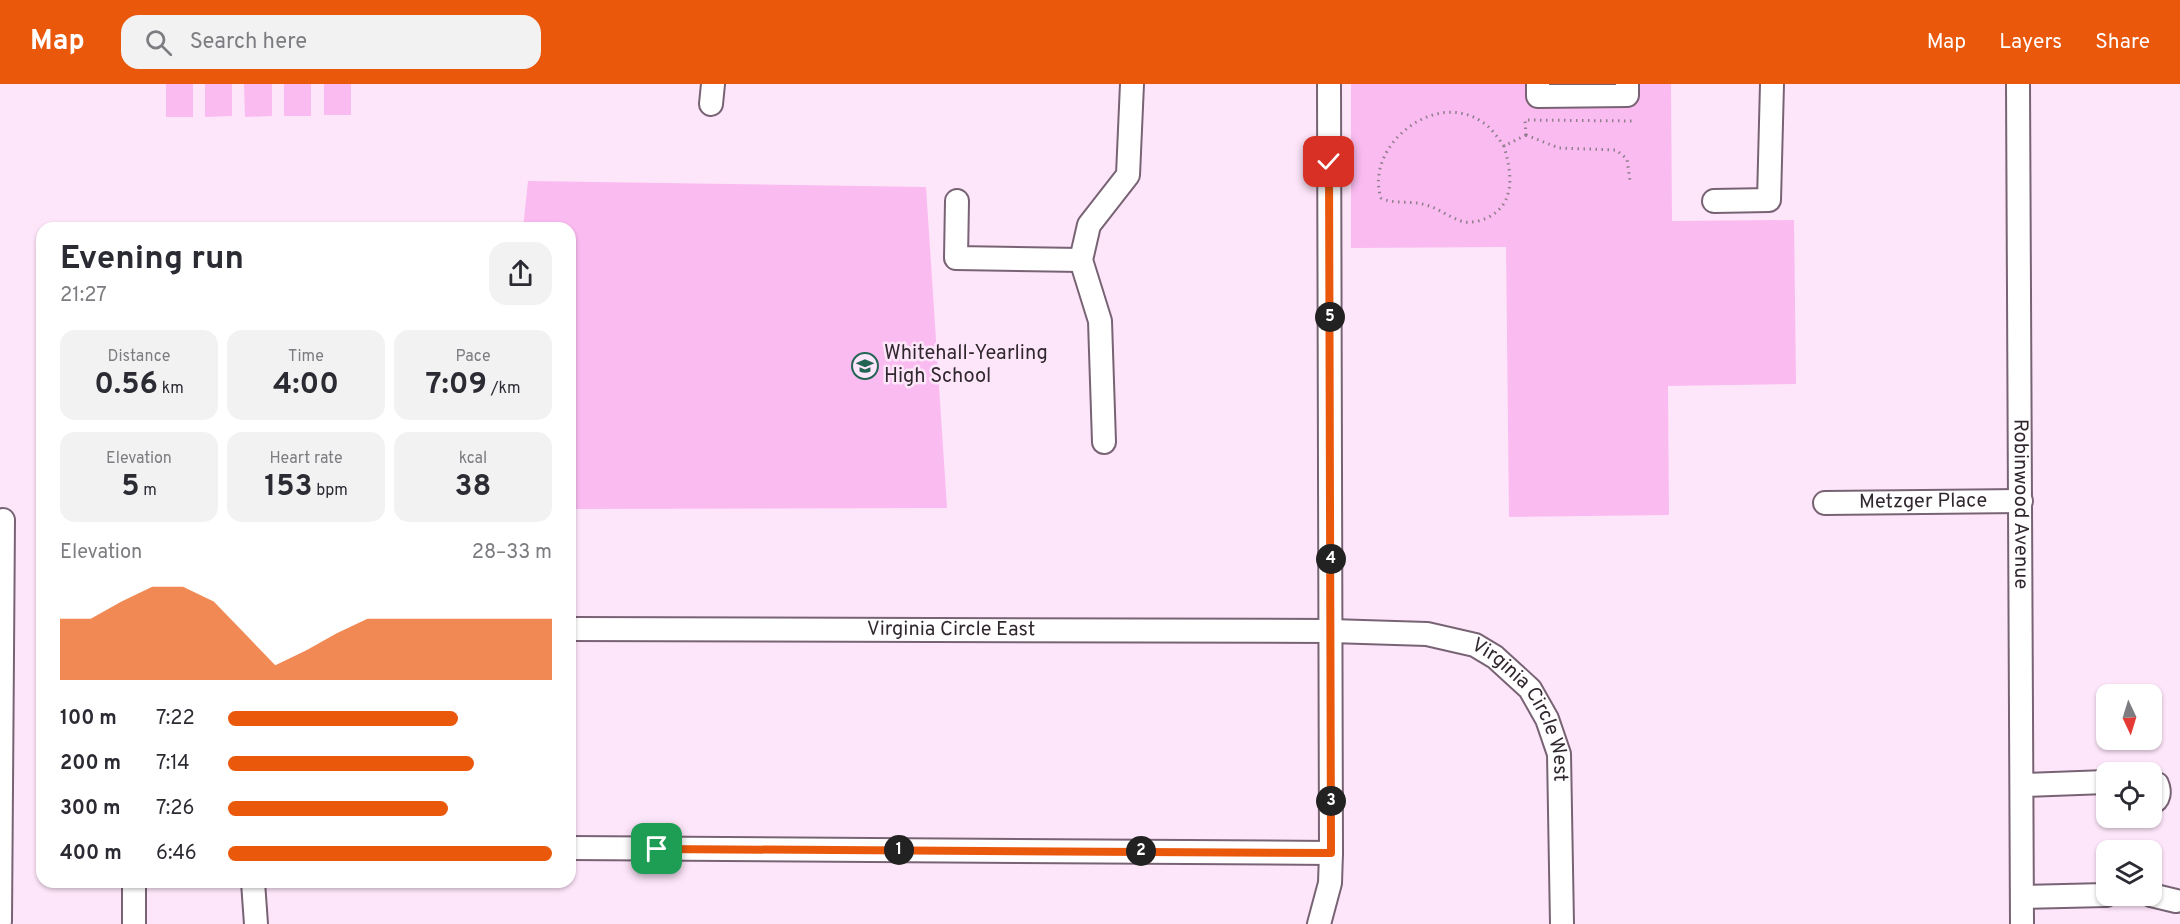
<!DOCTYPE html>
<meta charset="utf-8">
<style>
:root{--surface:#fff;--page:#f2f2f3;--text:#2b2b33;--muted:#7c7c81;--accent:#ea580c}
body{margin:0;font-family:Overpass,sans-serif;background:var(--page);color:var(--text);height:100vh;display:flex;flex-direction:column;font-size:22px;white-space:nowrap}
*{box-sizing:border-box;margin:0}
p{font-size:20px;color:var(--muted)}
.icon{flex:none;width:33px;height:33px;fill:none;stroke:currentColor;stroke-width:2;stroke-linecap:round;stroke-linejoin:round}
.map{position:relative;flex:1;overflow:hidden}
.panel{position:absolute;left:36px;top:138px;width:540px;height:666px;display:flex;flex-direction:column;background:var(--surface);border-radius:18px;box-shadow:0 2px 4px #0004}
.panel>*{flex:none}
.needle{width:39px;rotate:176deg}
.buttons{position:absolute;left:2096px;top:600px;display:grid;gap:12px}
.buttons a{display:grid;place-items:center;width:66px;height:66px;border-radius:12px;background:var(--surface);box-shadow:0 2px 4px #0004;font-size:30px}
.pin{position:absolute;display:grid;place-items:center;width:51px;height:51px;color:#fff;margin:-26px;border-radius:12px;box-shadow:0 3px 9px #0006}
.km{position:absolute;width:30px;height:30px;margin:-15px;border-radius:50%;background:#222;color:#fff;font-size:16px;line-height:30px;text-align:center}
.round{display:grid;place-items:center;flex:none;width:63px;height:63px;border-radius:18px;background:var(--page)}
.overview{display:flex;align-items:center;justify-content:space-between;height:102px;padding:0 24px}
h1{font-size:33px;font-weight:700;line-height:45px}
.figures{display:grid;grid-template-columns:repeat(3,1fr);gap:9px;height:102px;padding:6px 24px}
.figures div{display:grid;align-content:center;border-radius:15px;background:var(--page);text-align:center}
.figures b{font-size:30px;font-weight:700}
.figures small{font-size:16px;font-weight:400}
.figures p{font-size:16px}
.chart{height:168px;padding:12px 24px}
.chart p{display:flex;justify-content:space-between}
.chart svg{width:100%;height:108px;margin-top:6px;fill:var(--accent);opacity:.7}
ul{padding:0 24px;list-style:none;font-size:20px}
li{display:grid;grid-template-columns:96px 72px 1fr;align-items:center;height:45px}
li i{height:15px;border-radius:8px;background:var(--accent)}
header{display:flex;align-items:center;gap:36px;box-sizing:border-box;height:84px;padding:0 30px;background:var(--accent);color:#fff}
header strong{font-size:28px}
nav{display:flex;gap:33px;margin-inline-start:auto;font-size:21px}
.search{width:420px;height:54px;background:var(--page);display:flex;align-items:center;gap:15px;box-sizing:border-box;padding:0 21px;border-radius:18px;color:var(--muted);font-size:22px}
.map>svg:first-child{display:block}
</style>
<header>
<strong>Map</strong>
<div class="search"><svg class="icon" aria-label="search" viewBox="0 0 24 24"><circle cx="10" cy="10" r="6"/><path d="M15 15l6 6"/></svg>Search here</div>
<nav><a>Map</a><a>Layers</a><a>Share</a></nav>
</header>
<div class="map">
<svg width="2180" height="840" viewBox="0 0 2180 840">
<rect width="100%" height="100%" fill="#fee6fa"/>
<path fill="#fabbf0" d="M166,0h27v33h-27z
M205,0h27v32l-27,1z
M244,0h28v32l-27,1z
M284,0h27v32h-27z
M324,0h27v31h-27z
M1351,0h320l1,137 122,-1 2,164 -128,2 1,129 -160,2 -3,-270 -155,1z
M528,97l398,6 21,321 -377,1v-281h-47z"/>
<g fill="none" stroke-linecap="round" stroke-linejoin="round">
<defs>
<g id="minor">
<path d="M1538,0v12l89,-1v-11"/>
<path id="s1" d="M2018,0l4,840"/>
<path d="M711,20l2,-20"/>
<path d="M957,117l-1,57 125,2"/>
<path d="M1714,117l55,-1 3,-116"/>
<path d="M1104,358l-4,-121 -19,-61 8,-35 39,-50 4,-91"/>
<path id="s2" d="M1825,419l196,-2"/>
<path id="s3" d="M570,545l761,2 96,3 48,11 20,12 35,32 17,30 12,35 3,170"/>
<path d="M2151,698l6,2c3,7 3,16 -6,19"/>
<path d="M2022,701l84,-3"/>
<path d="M570,764l761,5"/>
<path d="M134,798v42"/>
<path d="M253,798l3,42"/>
<path d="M2151,811l25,6"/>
<path d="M2022,813l84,-2"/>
<path d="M0,837l3,-401"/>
<path d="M1319,840l11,-41 1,-30 -2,-769"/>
</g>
</defs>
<use href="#minor" stroke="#786374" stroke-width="26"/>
<path stroke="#8f7f8c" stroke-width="3" stroke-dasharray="1.5 4.5" stroke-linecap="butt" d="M1526,51l33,13 57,2 11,9 3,22
M1526,51l-1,-15 109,1
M1504,62c-6,-8 -13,-19 -22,-24 -47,-33 -118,24 -101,76 14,7 30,2 45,7 14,4 24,13 38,17 7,1 16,-1 23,-4 29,-14 25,-44 17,-72l22,-11"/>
<use href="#minor" stroke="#fff" stroke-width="22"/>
</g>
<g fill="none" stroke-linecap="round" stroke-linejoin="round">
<defs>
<path id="route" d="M657,765l674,4 -2,-691"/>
</defs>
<use href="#route" stroke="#fff" stroke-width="12"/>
<use href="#route" stroke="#ea580c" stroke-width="8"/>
</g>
<defs>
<symbol id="school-ring" viewBox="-11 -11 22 22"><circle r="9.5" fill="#fee6fa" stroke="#236554" stroke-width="1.5"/><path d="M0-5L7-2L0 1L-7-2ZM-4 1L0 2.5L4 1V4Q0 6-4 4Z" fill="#236554"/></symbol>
</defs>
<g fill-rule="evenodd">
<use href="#school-ring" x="850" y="267" width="30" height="30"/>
</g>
<g text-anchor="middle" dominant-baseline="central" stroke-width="5" stroke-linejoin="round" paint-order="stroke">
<g font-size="20" fill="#31282f" stroke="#fee6fa" text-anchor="start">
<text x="884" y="270">Whitehall-Yearling<tspan x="884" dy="23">High School</tspan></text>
</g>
<g font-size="20" fill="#31282f" stroke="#fee6fa">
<text stroke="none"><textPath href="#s2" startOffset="98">Metzger Place</textPath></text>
<text stroke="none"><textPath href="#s1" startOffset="420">Robinwood Avenue</textPath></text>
<text stroke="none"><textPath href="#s3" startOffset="381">Virginia Circle East</textPath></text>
<text stroke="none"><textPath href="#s3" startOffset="990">Virginia Circle West</textPath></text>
</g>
</g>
</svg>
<div class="buttons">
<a><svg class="needle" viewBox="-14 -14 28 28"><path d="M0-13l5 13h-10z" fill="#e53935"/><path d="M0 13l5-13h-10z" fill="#7c7c81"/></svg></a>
<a><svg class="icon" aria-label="locate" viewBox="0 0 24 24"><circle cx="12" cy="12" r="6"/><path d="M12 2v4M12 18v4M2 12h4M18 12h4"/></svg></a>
<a><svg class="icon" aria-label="layers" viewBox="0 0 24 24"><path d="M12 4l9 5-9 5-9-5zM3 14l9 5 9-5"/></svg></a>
</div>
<div class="pin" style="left:657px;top:765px;background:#1e9e55"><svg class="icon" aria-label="arrive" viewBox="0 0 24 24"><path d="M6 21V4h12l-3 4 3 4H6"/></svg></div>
<div class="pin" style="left:1329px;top:78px;background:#d93025"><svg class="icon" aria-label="check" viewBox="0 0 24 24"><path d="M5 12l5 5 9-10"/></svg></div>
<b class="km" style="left:899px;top:766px">1</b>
<b class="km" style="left:1141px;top:767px">2</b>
<b class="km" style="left:1331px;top:717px">3</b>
<b class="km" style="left:1331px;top:475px">4</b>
<b class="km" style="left:1330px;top:233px">5</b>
<section class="panel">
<div class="overview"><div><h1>Evening run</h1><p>21:27</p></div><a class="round"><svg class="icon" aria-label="share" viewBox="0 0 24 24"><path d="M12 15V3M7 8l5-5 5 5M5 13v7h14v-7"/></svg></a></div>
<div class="figures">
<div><p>Distance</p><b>0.56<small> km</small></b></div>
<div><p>Time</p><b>4:00</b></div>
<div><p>Pace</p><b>7:09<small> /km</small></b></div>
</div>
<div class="figures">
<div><p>Elevation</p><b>5<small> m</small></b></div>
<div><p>Heart rate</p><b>153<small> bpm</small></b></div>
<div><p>kcal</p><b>38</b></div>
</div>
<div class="chart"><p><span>Elevation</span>28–33 m</p>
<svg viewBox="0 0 160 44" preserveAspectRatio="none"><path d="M0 44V19L10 19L20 12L30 6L40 6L50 12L60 25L70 38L80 32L90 25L100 19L110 19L120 19L130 19L140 19L150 19L160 19V44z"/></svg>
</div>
<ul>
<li><b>100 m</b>7:22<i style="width:71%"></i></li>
<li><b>200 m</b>7:14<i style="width:76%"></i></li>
<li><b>300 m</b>7:26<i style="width:68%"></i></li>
<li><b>400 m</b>6:46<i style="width:100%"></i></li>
</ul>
</section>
</div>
